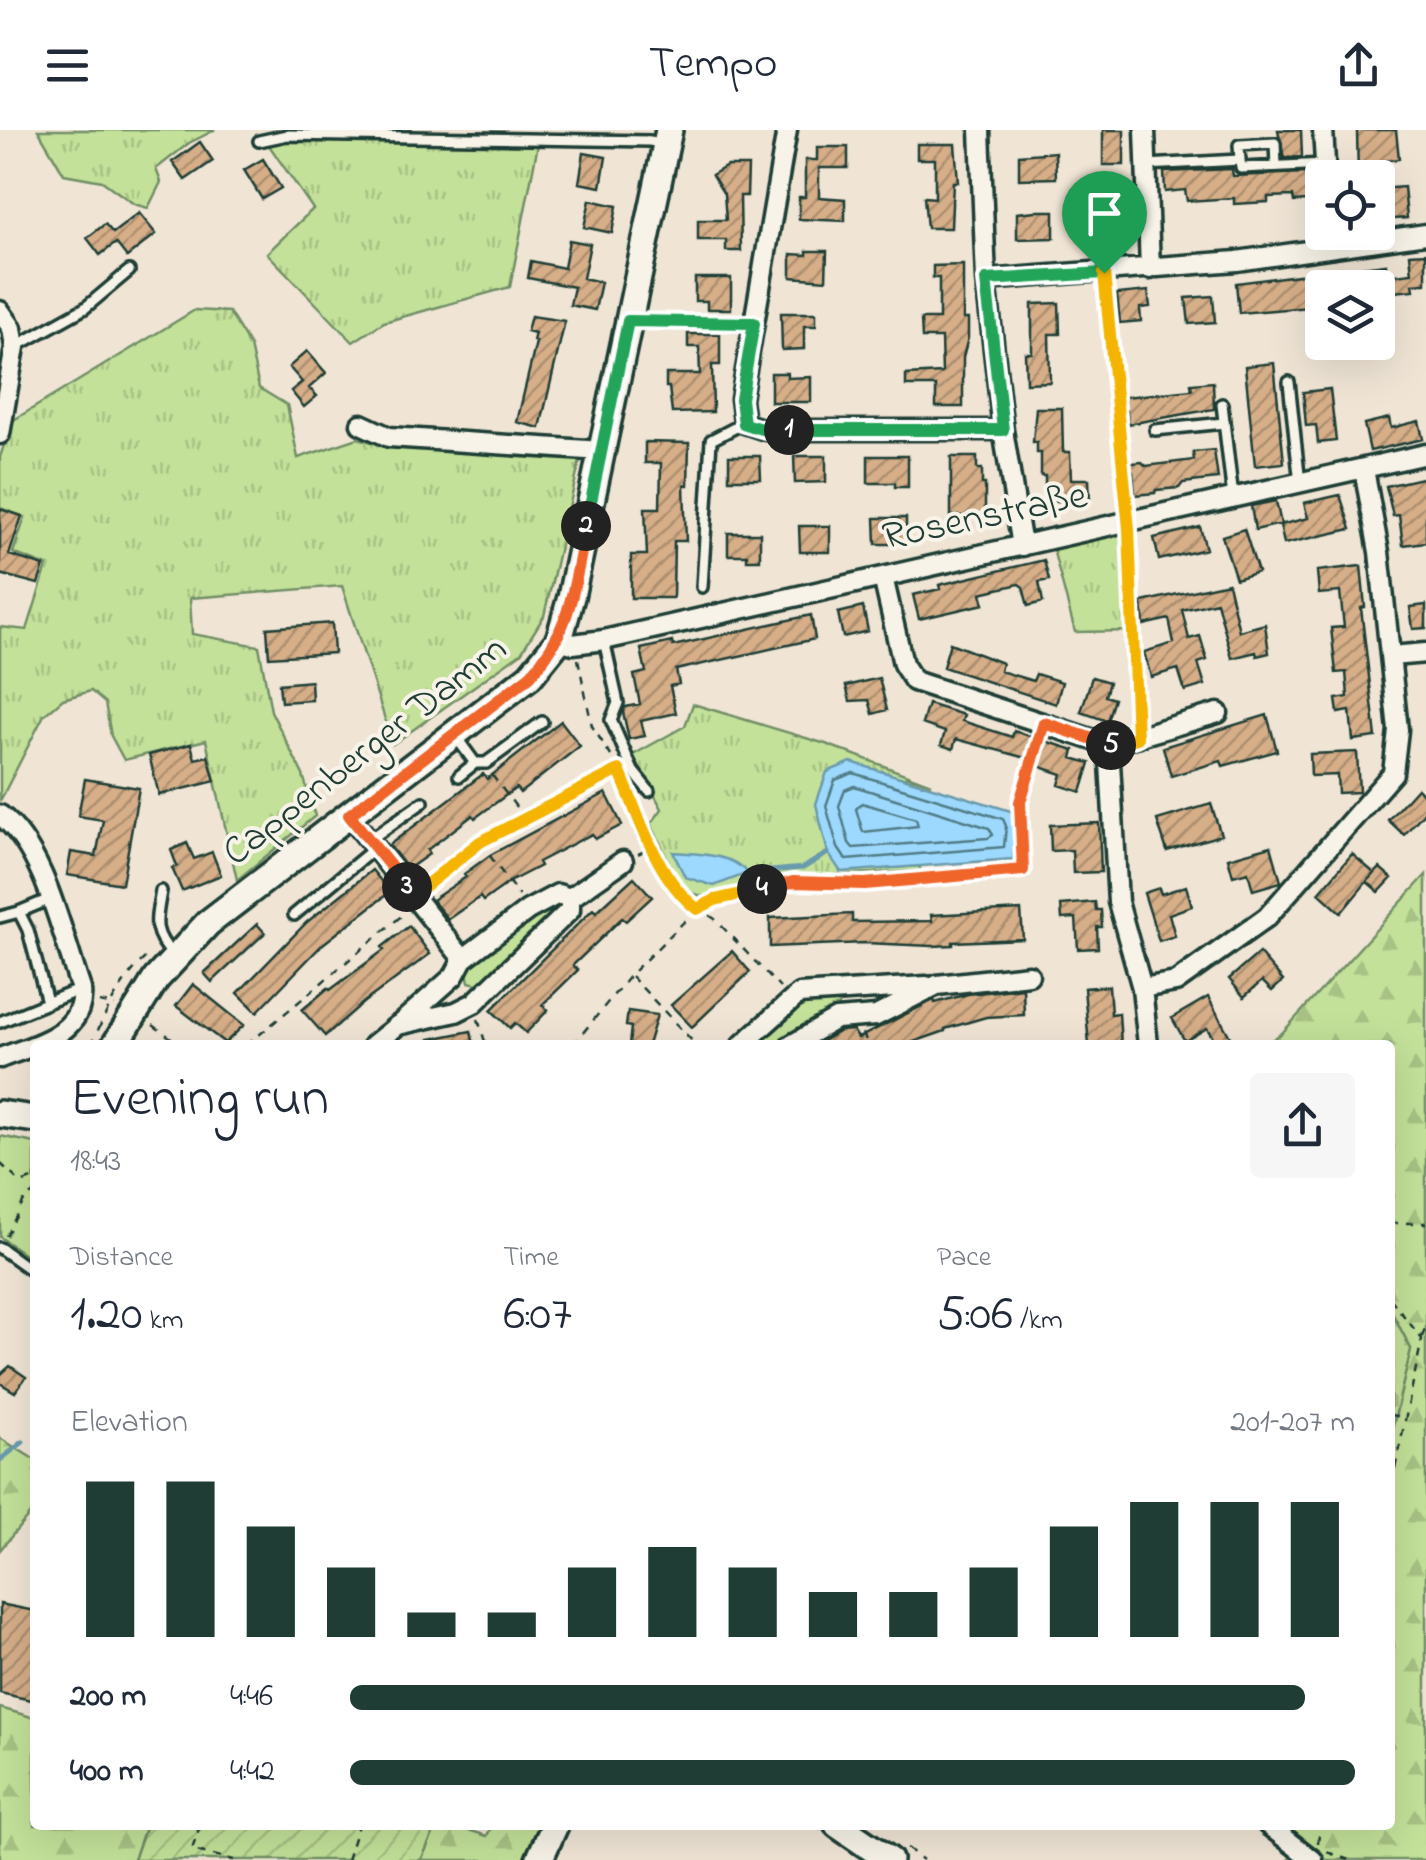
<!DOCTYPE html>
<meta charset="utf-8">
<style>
:root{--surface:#fff;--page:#f6f6f7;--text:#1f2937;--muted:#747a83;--accent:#1f3d34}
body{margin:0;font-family:"Indie Flower",sans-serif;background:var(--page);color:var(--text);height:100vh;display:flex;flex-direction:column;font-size:38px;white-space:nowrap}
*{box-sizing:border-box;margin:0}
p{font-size:32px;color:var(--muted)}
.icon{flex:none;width:55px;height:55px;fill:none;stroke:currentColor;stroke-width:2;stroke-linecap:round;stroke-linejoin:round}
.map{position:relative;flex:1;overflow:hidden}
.sheet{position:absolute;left:30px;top:910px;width:1365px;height:790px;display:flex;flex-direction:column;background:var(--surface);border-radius:10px;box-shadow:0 10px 40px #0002}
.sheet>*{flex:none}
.tools{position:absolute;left:1305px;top:30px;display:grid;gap:20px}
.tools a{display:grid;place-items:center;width:90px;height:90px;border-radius:10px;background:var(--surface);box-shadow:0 10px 40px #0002;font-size:50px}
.pin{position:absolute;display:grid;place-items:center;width:85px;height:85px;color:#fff;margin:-102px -42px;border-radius:50% 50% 50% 0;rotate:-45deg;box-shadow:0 0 10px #0007}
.pin .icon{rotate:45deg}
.km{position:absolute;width:50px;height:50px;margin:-25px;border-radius:50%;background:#222;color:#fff;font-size:28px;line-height:50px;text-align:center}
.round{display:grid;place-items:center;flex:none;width:105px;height:105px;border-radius:10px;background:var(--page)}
.summary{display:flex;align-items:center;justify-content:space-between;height:170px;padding:0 40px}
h1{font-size:55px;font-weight:600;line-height:75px}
.metrics{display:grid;grid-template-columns:repeat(3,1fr);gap:15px;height:170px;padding:10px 40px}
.metrics div{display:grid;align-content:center}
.metrics b{font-size:50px;font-weight:600}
.metrics small{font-size:28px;font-weight:400}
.metrics p{font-size:28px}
.chart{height:280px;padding:20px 40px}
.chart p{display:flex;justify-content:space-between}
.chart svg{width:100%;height:180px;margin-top:10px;stroke:var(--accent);stroke-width:6}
ul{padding:0 40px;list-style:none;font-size:32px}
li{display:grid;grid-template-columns:160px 120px 1fr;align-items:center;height:75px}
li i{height:25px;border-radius:12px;background:var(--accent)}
header{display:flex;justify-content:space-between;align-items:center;height:130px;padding:0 40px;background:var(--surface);font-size:45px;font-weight:600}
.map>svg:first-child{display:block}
</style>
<header><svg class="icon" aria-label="menu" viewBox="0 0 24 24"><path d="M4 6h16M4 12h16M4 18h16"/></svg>Tempo<svg class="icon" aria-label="share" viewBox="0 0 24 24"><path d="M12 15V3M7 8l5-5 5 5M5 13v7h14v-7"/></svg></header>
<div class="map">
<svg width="1426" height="1730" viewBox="0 0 1426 1730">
<defs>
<pattern id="grass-tufts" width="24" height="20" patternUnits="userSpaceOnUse" patternTransform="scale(2.5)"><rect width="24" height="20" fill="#c3e199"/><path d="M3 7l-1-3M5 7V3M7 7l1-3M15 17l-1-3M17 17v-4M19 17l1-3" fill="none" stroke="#a7c284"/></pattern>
<pattern id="forest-firs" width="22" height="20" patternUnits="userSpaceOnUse" patternTransform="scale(2.5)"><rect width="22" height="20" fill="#c3e199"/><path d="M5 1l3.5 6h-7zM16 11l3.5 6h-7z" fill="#a7c284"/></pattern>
<pattern id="cemetery-stones" width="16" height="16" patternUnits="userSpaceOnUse" patternTransform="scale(2.5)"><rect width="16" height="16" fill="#c3e199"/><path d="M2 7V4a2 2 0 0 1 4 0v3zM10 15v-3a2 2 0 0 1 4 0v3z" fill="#a7c284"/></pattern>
<pattern id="garden-furrows" width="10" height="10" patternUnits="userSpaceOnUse" patternTransform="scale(2.5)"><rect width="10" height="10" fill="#c3e199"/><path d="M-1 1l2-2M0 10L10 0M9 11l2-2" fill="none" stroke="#a7c284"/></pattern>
<pattern id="building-hatch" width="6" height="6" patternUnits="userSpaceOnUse" patternTransform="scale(2.5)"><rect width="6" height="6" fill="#d6ae88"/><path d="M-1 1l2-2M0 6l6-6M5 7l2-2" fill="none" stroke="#ad8f70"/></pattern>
</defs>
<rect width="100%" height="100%" fill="#f0e5d5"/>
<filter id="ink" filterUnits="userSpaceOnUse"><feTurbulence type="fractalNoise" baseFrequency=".01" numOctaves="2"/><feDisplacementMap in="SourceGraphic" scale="20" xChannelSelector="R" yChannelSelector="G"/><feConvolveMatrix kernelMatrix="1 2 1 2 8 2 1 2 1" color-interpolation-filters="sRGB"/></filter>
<g filter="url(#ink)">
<path fill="url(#grass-tufts)" stroke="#718f66" stroke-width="2.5" d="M38,0h177l-26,13 -33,26 5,13 -13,26 -14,-4 -32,-23 -38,-7z
M291,10l247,4 -28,143 -126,35 -31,20 -86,-89 46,-44 -45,-65z
M195,180l34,2 21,34 9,42 28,17 11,53 60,-20 32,9 191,9 -37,160 -23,37 -128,91 -51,-158 -152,12 2,36 67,12 12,65 32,64 12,41 -78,64 -31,-140 -82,20 -13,-24 -6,-33 -14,-12 -28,8 -19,16 -44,86v-174l27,3 20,-64 -34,-13 12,-36 -25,-9v-51l12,-36z
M1127,401l4,100 -56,1 -22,-83z
M693,574l133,40 105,40 -26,-8 -64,95 79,-5v5l-115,5 -60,8 -40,13 -23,-7 -31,-66 11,-15 -29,-54 52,-29z"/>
<path fill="url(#forest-firs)" stroke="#718f66" stroke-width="2.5" d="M1426,745v985h-137l8,-27 -12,-8h105v-387l21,-89 -21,-40v-264h-126l18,-12z
M0,1308l35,22v48l-35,42z
M0,1578l35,10v107h111l-12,35h-134z
M437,1695h16l34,11 5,-11h47l-16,35h-102z"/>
<path fill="url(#cemetery-stones)" stroke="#718f66" stroke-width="2.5" d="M1390,1179l21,40 -21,89z"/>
<path fill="#c3e199" stroke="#718f66" stroke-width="2.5" d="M557,773l3,5 -79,77 -12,-3 -3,-15 67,-53z
M833,868l6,4 -1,11 -55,32h-31l45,-43z
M0,1006l35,7v119l-35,-25z"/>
<path fill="url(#garden-furrows)" stroke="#718f66" stroke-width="2.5" d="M146,1695h291l-16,35h-287z"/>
<path fill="#9dd9fe" stroke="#6b9bad" stroke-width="2.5" d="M851,632l163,50 -1,47 -172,13 -13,-19 -12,-49 11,-32z
M673,722c25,2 58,1 75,21l-34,13 -29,-9z"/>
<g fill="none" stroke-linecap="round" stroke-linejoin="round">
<path stroke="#517b85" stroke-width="2.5" d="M853,643l150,46 3,7 -2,21 -158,13 -8,-12 -12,-42 9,-26z
M854,656l135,42 4,7 -5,3 -135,10 -4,-5 -10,-37 6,-16z
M862,673l54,16 2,7 -55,6 -7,-23z"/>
<path stroke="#6b9bad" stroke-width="5" d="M748,743l55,-5 25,-15
M0,1330l23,-18"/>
</g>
<path fill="url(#building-hatch)" stroke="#1f3d34" stroke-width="2.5" d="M1103,0h21v35h-21z
M1278,0h23l1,27 -18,1z
M1357,0h39l3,29 -17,2 1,17h-25z
M200,12l13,19 -28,19 -13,-18z
M917,14h38l3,38h-5l-2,46h-24l-3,-31 11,1v-39h-18z
M817,17h31v21h-29v29l26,2v22l-46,-2v-22h6v-37h12z
M1055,22l1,26 -37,1v-24z
M584,23l22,4 -5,30 -22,-4z
M263,29l18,29 -19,11 -18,-29z
M727,36h21l-1,30h-7l1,55h-15v-11h-28v-20h28l-2,-26 -12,-19z
M1232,39l1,7 73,-3 1,28 -13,1 -1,-6 -25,1v5l-34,2v-6l-47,3 -2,-11 -20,2 -1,-20z
M1114,55v13h7l3,6 -2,36 -25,1 -1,-28h-10v-27z
M1404,57l3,31 -26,2 -3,-31z
M590,70l27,6 -5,27 -28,-6z
M1036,81h18v27l-37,1v-26z
M139,83l17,21 -29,23 -11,-14 -16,12 -13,-17 18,-14 8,9z
M569,110l21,4 -7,34 18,4 -6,28 -25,-5 4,-18 -46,-9 3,-17 33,7z
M807,121h20l-1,29 -35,-3v-23l16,1z
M1426,123v30l-13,1 1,6 -20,2 1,8 -17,2v-14l-6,-2 -50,2v18l-83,7 -3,-30 150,-19 1,12 25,-3 -2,-19z
M963,135v54h5v19l-5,19v50h-27v-21h-30v-11l36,-2 -1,-35h-19l-1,-19h18v-41h-6v-12z
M695,148h36v31h-24v-8h-12z
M1148,161l2,16 -10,1 1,13 -21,2 -3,-29z
M1213,166l2,26 -26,2 -3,-26z
M1059,173l1,31h-11l1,48 -24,1 -1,-30h7v-49z
M781,183h35v13h-12v23l-22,1z
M531,186l34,5 -25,107 -23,-6 19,-80 -3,-1 2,-8 -8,-2z
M688,204h32v31h-8l1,47 -41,1 -3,-26h-3v-13h34l-1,-27h-11z
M307,221l19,22 -17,15 8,8 -13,11 -13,-16 11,-9 -13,-15z
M1274,233l10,100 -29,3 -10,-100z
M771,243h16v5l24,-1v25h-40z
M1213,252l1,27 -86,15 -1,-13 -5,-4 3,-10 67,-7 -1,-6z
M1330,259l6,52 -18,2 -2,-18 -10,1 -3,-34z
M1036,278h26l1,44h7l1,27h18l1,22 -28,4v-4h-9l-1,-9h-3l-1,-7h-3v-9h-4v-23h-4v-11h-4z
M1389,288l2,10 28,-7 4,18 -53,12 -6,-27z
M645,312l44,1 -1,42h-4l2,56h-12l-1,57h-42v-43h16l-2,-47h15l1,-45h-16z
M1214,320l4,29 -35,4 -4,5 -23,2 -1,3 -20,2 -2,-23 -10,-8 19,-2 4,4 48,-6 -1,-8z
M729,326h31l1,23h-32z
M794,326h32v26l-31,1z
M868,326h40v31h-13v-4h-27z
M951,327h26v12h5v15h3v32h-34z
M1426,347v65l-23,3 -4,-30 -6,1 -7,-30z
M1340,365l11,34 -67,15 -4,-19 28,-7 -4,-15z
M1276,371l5,23 -26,6 -4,-24z
M0,379l22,7 -13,39 35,11 -6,18 -38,-10z
M875,388h31v26h-30z
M799,396h31v26h-30z
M1200,397l6,22 -47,11 -5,-22z
M1244,399l14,43 -22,7 -14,-43z
M728,403h32v27h-13v-5h-19z
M1044,430l5,20 -10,2 4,20 -15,4 -5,-19 -4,-3 -38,9 3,11 -65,15 -6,-24 27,-6 -1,-4z
M1361,436l4,41 -4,1 15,129 -23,3 -3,-29 -12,2 -2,-14 12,-2 -2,-25 -10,1 -5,-45 13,-1 -4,-35 -21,2 -2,-23z
M1228,453l11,48 26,-7 4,29 -12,3 -1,-4 -24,6 -15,-56 -35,8 7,29 11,-3 7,24 -9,3 7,22 -20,6 -7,-22 -27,8 -7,-25 30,-9 -5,-24 -25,6 -2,-23z
M1426,475v23l-13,1 -3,-22z
M863,477l5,24 -25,6 -5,-24z
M811,485l4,24 -139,31 3,14 -9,2 6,27 -35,8 4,15 -16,3 -6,-27 2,-5 15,-3 -6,-29 12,-3 -5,-23 31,-7 1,4z
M332,493l2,30 -65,4 -2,-29z
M950,513l52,20 -2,8 33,10 3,-7 26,8 -6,22 -113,-37z
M1092,547l17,5 -4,14 9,3 -7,22 -26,-9z
M879,548l8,32 -14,4 -4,-14 -19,1 -4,-15z
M311,551l1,19 -31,2 -2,-18z
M928,574l36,11 -2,6 50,16 2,-6 60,19 -2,8 18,5 -9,29 -22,-7 3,-11 -27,-9 2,-4 -81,-22 -3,10 -12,-4 4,-13 -23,-8z
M1267,585l10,36 -54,15 -2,-5 -50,15 -8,-29z
M561,591l19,25 -60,47 -4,-5 -41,30 -2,-3 -46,35 2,4 -21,15 -19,-24 94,-71 4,5z
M191,614l4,15 13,-3 7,25 -56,14 -10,-40z
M1357,622l2,40 -21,1 -1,-18 -26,1 -1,-22z
M85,649l54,9 -17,96 -55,-9 4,-23 25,4 7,-36 -25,-4z
M1417,658l9,8v14l-22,25 -16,-15z
M606,663l16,32 -27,14 -3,-5 -54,28 2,4 -29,15 -28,20 -3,-4 -32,22 -16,-19 34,-23 -2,-3 26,-19z
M1211,674l10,31 -54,16 -10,-31z
M1099,693l2,49 -28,1 -1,-23 -21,1 -1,-26z
M187,713l7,16 18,-7 9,23 -39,16 -10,-23 5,-2 -6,-16z
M1271,716l10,36 -28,8 -5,-18 -15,4 -5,-18z
M1352,724l22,19 -33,40 -22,-20z
M1380,738l12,10 -13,14 -12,-10z
M372,740l18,22 -67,52 -66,68 -19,-19 69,-71z
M634,747l18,20 -26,24 -4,-3 -49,47 5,5 -36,35 6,5 -22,23 -11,-10 -5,5 -19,-18 102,-101 3,3z
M1186,756l6,20 -23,8 6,22 -16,5 -15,-48 15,-5 2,6z
M1095,772l1,8h5l1,17h-5l1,21 -20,1 -2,-31 -14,1 -1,-14z
M1021,780l2,29 -70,3v3l-21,1 -67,-3 -95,4v-29l82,-4v8l80,-1 -1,-6z
M257,794l8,9 -53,49 -8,-9z
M409,796l21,28 -66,48 -39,34 -23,-26 26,-22 2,2 54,-40 -2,-3z
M732,821l18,21 -58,55 -21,-22z
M1259,823l24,28 -11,10 -10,-10 -18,16 -15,-18z
M193,854l51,41 -19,18 -49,-37z
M1109,856l2,28 8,-1 2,32h-32l-5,-57z
M1023,858l1,27 -38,2 -41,12v2l-40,14h-89l24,-14 13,-1 5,8 76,-38 1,3 33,-9z
M1208,867l22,40 -13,8 -10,-17 -22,13 -13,-23z
M628,881l29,4 -9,30h-19l2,-18 -5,-1z
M471,901l3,14h-44v-6z
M10,1236l16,11 -11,15 -15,-9v-8z
M0,1474l35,7v90l-35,-8z"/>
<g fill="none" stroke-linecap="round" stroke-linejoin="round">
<defs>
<path id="lane" d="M259,11l28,-6 363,6 15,3
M1240,30l-1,-15 36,-2 1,23
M1146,35l94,-5 1,8 84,-4
M15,217l70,-39 44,-37
M1289,252l11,102
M1222,274l11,94
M1155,300l69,-7
M702,457l9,-147 33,-17
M604,510l14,63 -7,17 22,51 16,20
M456,607l19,26h11l56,-41
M459,646l16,-13
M369,710l54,-38
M161,761c-5,30 -10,40 12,64
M294,785l81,-67
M0,787l19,-5
M47,872l-19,-72 -9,-18 31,-13
M0,892l81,-33
M0,1118l35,25"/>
<path id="street" d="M787,0l-46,269 3,24 21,7h238
M980,0l6,150 17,150 19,116
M1145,0l5,139
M1323,0l3,48
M986,150l251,-19 189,-27
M0,181l12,17 3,19 -15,87
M361,294l28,13 213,14
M883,447l20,87 11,17 195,64 109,-32
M559,510l14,4 31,-4 822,-186
M1391,526l35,-3
M1109,615l9,157 24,86 6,57
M0,685c45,34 62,120 81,174 5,45 -47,56 -81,69
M349,685l114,144 65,-49 30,-16 12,4 53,-37
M1142,858l34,-6 91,-65 126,-144 5,-43 -19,-178 -15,-83
M401,893l53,-47 9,-17
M373,915l25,-20 58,-13 18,-9 96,-93v-12
M742,915l57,-51 127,-8
M791,915l45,-26 40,-3 61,-31 92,-10
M1268,1695l45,35"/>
<path id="secondary" d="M115,915l41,-66 52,-56 322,-247 29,-36 12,-43 98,-467
M0,984l35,5
M838,1695l51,35
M539,1730l16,-35"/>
</defs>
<use href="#lane" stroke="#1f3d34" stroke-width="16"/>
<use href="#street" stroke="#1f3d34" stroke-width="25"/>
<use href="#secondary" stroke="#1f3d34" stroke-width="32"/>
<path stroke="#1f3d34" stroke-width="2.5" stroke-dasharray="8 8" stroke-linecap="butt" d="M1105,159l21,216
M650,191l87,2
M1129,408l7,182
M578,529l14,67 21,33
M492,645l31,41
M625,654l27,63 29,50 34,22 65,69
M480,712l39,54
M638,724l14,-7
M428,753l52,-41 138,-72
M631,846l65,69
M99,872l16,3
M478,889l8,26
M153,895l28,20
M862,903l7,12
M91,915c15,-32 28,-63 54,-87
M247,915l158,-132
M573,915l57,-70 67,-66 18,-9 78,-18 72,1 158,-13 -3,-68 19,-63
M0,1033l21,20 13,-5
M35,1045v6
M1390,1093h36
M6,1106l20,-39 9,-4
M1390,1168l32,41 -32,154
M1422,1207l4,-12
M1390,1285l13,2
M200,1695l-8,25 42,10
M1318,1713l2,-18
M907,1718l16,12
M1327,1722l22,8
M347,1730l11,-35"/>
<use href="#lane" stroke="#f7f3e8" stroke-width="9"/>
<use href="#street" stroke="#f7f3e8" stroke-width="18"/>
<use href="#secondary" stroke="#f7f3e8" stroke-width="25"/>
</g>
</g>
<g fill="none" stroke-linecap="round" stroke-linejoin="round" filter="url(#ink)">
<defs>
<path id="split-1" d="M789,300h214l-17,-150 118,-7"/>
<path id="split-2" d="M586,396l42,-205 126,2 -13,76 3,25 21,6h24"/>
<path id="split-3" d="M407,757l-58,-72 181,-139c42,-46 44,-91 56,-150"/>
<path id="split-4" d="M407,757l7,8 66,-53 139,-72c20,46 37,107 78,139l18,-9 47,-11"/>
<path id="split-5" d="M762,759l31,-7 72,2 158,-14 -3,-68 24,-79 67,22"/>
<path id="split-6" d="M1104,143l25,256 8,209 -26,7"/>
</defs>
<use href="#split-1" stroke="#fff" stroke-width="20"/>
<use href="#split-2" stroke="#fff" stroke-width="20"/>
<use href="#split-3" stroke="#fff" stroke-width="20"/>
<use href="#split-4" stroke="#fff" stroke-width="20"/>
<use href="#split-5" stroke="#fff" stroke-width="20"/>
<use href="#split-6" stroke="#fff" stroke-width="20"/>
<use href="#split-1" stroke="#22a559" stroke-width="12"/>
<use href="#split-2" stroke="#22a559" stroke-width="12"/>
<use href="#split-3" stroke="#f0652b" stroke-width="12"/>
<use href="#split-4" stroke="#f5b400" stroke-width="12"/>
<use href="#split-5" stroke="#f0652b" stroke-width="12"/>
<use href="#split-6" stroke="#f5b400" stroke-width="12"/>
</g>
<g text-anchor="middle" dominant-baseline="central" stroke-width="8" stroke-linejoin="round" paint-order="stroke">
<g font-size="40" fill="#1f3d34" stroke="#f7f3e8">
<text transform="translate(985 388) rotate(-12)">Rosenstraße</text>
<text transform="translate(366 622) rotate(-38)">Cappenberger Damm</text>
</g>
</g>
</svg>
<div class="tools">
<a><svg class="icon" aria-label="locate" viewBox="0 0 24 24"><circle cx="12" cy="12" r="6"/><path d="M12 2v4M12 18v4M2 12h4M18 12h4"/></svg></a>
<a><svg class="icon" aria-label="layers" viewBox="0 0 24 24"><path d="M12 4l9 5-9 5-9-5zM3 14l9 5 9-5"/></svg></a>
</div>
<div class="pin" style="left:1104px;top:143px;background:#1e9e55"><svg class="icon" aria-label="arrive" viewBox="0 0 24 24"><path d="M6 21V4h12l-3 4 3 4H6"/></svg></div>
<b class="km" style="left:789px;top:300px">1</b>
<b class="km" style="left:586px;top:396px">2</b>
<b class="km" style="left:407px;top:757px">3</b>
<b class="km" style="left:762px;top:759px">4</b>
<b class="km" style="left:1111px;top:615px">5</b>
<section class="sheet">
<div class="summary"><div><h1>Evening run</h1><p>18:43</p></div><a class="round"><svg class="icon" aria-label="share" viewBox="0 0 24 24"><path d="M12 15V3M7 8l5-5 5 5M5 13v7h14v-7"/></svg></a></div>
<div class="metrics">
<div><p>Distance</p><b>1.20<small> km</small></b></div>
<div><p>Time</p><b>6:07</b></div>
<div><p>Pace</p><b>5:06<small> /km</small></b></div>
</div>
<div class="chart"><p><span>Elevation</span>201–207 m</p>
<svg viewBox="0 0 160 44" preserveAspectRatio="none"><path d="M5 44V6M15 44V6M25 44V17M35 44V27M45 44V38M55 44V38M65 44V27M75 44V22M85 44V27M95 44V33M105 44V33M115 44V27M125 44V17M135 44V11M145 44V11M155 44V11"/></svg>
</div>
<ul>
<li><b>200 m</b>4:46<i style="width:95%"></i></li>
<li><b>400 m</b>4:42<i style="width:100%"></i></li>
</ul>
</section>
</div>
